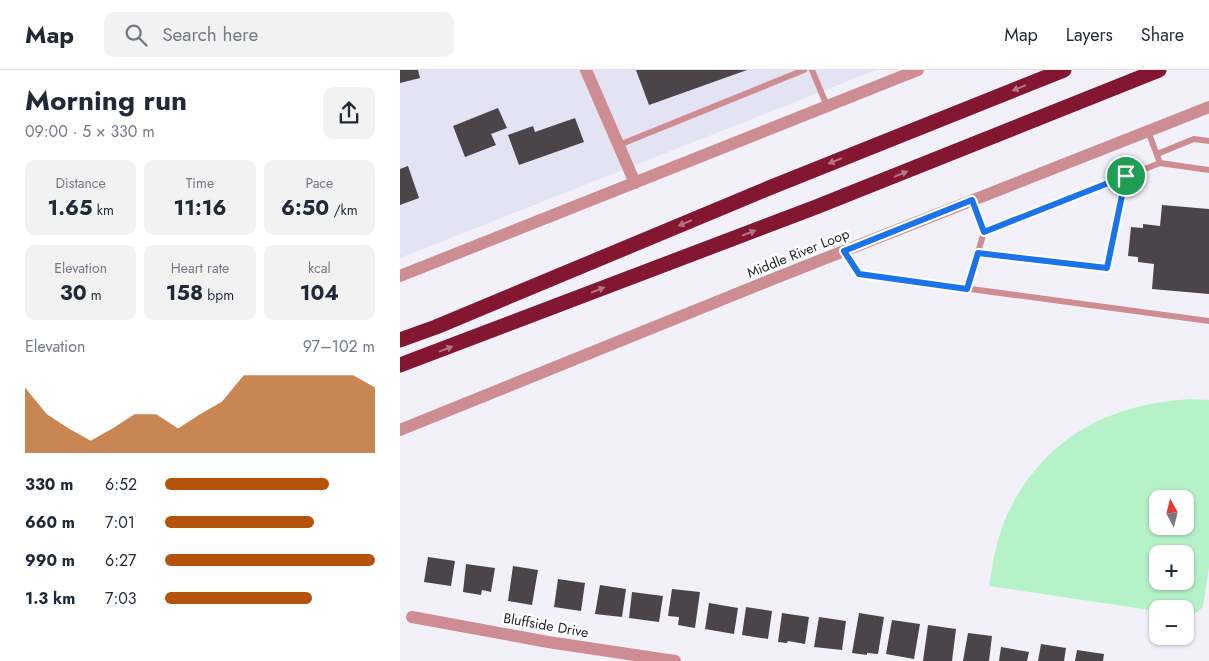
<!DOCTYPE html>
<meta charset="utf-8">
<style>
:root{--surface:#fff;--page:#f2f2f3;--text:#1f2937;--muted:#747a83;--line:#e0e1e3;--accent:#b45309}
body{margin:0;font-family:Jost,sans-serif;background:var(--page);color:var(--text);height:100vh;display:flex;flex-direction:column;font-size:19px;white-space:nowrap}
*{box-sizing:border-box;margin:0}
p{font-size:16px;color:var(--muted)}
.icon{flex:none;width:28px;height:28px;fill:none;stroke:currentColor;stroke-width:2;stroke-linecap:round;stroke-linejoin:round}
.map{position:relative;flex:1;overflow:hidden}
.panel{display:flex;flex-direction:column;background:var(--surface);width:400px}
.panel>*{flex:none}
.needle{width:32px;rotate:353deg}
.buttons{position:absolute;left:749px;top:420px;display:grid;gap:10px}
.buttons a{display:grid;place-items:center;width:45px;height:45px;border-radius:10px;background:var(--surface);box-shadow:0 1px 4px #0004;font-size:25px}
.pin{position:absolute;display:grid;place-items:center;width:42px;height:42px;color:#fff;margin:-21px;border:2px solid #fff;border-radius:50%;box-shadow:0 1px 5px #0007}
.round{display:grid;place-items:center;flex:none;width:52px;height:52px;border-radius:10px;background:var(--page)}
.headline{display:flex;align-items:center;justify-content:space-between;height:85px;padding:0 25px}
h1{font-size:28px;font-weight:700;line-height:38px}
.metrics{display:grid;grid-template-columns:repeat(3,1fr);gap:8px;height:85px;padding:5px 25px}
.metrics div{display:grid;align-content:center;border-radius:10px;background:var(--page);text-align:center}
.metrics b{font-size:21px;font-weight:700}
.metrics small{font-size:14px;font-weight:400}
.metrics p{font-size:14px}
.chart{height:140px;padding:10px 25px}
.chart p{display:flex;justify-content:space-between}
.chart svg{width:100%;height:90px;margin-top:5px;fill:var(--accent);opacity:.7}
ul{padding:0 25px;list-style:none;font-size:16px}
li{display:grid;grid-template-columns:80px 60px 1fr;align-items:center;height:38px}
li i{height:12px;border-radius:6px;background:var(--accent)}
header{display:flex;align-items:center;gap:30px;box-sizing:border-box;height:70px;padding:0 25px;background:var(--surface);border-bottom:1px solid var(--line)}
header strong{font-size:24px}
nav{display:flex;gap:28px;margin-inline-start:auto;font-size:18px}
.search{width:350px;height:45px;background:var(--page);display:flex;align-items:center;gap:12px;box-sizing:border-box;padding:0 18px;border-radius:10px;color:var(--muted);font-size:19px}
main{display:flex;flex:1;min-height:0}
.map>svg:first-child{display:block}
</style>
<header>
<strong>Map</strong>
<div class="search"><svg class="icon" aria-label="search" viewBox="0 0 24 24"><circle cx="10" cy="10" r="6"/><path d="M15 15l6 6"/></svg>Search here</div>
<nav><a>Map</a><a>Layers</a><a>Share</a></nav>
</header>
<main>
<section class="panel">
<div class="headline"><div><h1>Morning run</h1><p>09:00 · 5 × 330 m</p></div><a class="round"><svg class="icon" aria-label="share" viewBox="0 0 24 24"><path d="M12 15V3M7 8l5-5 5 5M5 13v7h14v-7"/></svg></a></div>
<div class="metrics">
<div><p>Distance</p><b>1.65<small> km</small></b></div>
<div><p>Time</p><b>11:16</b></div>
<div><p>Pace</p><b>6:50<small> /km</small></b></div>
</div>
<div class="metrics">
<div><p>Elevation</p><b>30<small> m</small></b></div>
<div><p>Heart rate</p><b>158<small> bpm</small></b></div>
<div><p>kcal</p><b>104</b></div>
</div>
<div class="chart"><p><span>Elevation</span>97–102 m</p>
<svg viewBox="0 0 160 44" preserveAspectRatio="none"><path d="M0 44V12L10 25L20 32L30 38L40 32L50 25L60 25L70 32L80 25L90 19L100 6L110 6L120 6L130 6L140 6L150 6L160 12V44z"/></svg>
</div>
<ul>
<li><b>330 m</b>6:52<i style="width:78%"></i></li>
<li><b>660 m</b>7:01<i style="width:71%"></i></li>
<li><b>990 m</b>6:27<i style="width:100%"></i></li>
<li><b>1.3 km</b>7:03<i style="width:70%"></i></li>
</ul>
</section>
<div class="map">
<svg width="809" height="591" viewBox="0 0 809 591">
<rect width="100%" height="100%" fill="#f2f1fa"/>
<path fill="#e4e3f3" d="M0,0h476l-476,188z"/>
<path fill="#b6f2c7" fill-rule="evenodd" d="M790,329l19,1v167l-6,40 -11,9 -7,-1v-6h-27l-1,2 -168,-25c4,-24 8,-49 18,-71 36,-77 101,-111 183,-116zM758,429h27v27h-27zM758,484h27v27h-27z"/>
<path fill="#4b4449" d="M0,0h18l2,8 -20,5z
M236,0h111l-98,35z
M98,38l9,20 -16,6 5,11 -31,12 -12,-31z
M175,48l9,24 -65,23 -11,-30 25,-9 2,6z
M8,96l11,32 -19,7v-36z
M762,135l47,4v85l-57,-5 2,-25 -16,-2v-5l-10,-1 3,-29 12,1v-4l17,2z
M28,487l27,4 -4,25 -27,-4z
M66,494l29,4 -4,24 -9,-2 -1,5 -18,-3z
M113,496l25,4 -6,35 -24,-4z
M158,509l27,4 -4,28 -27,-4z
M200,515l26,4 -4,28 -27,-3z
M272,519l28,3 -5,36 -17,-3 1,-8 -11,-1z
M232,522l31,4 -4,26 -30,-4z
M309,533l29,5 -4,26 -29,-5z
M346,537l26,4 -4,28 -26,-4z
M382,543l27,4 -4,27 -17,-3 -1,2 -9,-1z
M459,543l25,4 -6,37 -11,-1v2l-15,-2z
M419,547l27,4 -4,29 -28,-3z
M492,550l28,4 -6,35 -28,-5z
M528,555l28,4 -4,32h-29z
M568,563l24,3 -3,25h-26z
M641,574l25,4 -2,13h-26z
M601,577l28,5 -2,9h-28z
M677,580l27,4 -1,7h-28z"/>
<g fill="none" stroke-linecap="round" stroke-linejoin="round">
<path stroke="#ce8d93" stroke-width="6" d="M412,0l15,36
M219,75l185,-75
M757,84l37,-15 15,2
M760,93l49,7
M584,162l176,-69 -12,-32
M444,181l15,23 350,47
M578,183l129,15 19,-91
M567,219l17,-57 -12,-31"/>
<path stroke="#ce8d93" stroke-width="12" d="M186,0l49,113
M0,206l518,-206
M0,360l373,-151 436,-172
M12,547l136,25 127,19"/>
<path stroke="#831732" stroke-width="15" d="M0,270l36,-13 333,-139 295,-118
M0,295l416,-158 343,-137"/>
</g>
<defs><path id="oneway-solid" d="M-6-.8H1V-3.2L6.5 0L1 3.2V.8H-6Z" transform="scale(1.25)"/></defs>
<g fill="#b57484">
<use href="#oneway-solid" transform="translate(619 18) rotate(158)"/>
<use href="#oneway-solid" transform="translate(435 91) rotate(158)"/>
<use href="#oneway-solid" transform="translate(501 104) rotate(-22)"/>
<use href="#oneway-solid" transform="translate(285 153) rotate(157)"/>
<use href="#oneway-solid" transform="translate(349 163) rotate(-21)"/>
<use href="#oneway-solid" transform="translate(198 220) rotate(-21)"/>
<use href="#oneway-solid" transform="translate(46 279) rotate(-21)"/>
</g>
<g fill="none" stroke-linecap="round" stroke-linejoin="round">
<defs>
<path id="route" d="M726,106l-19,92 -129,-15 -11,36 -108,-15 -15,-23 128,-51 12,32z"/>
</defs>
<use href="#route" stroke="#fff" stroke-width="10"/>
<use href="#route" stroke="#1a73e8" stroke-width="6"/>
</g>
<g text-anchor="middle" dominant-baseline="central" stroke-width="5" stroke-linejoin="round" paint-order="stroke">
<g font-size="14" fill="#252428" stroke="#fff">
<text transform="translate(398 183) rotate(-22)">Middle River Loop</text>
<text transform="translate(146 555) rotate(10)">Bluffside Drive</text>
</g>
</g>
</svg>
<div class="buttons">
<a><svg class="needle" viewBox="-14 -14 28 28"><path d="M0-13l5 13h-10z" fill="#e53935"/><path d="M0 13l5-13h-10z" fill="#747a83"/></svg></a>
<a>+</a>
<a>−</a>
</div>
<div class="pin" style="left:726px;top:106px;background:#1e9e55"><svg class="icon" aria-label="arrive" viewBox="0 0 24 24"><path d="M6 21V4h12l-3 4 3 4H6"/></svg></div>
</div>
</main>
